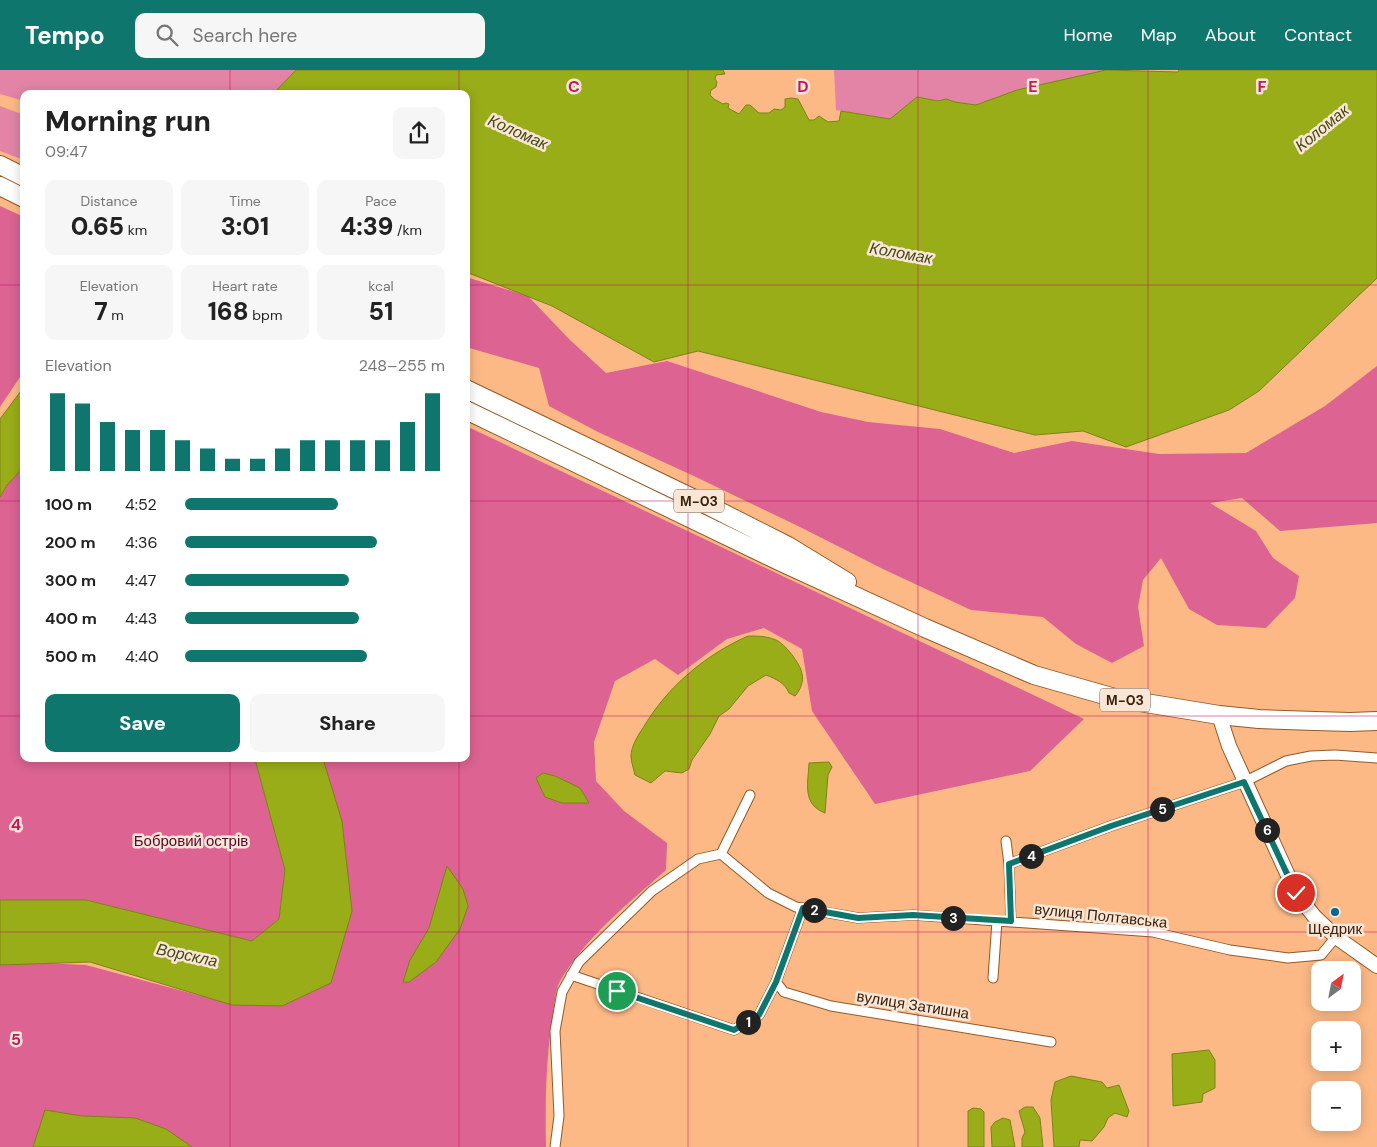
<!DOCTYPE html>
<meta charset="utf-8">
<style>
:root{--surface:#fff;--page:#f6f6f6;--text:#222;--muted:#767676;--accent:#0f766e}
body{margin:0;font-family:"DM Sans",sans-serif;background:var(--page);color:var(--text);height:100vh;display:flex;flex-direction:column;font-size:19px;white-space:nowrap}
*{box-sizing:border-box;margin:0}
p{font-size:16px;color:var(--muted)}
.icon{flex:none;width:28px;height:28px;fill:none;stroke:currentColor;stroke-width:2;stroke-linecap:round;stroke-linejoin:round}
.map{position:relative;flex:1;overflow:hidden}
.drawer{position:absolute;left:20px;top:20px;width:450px;height:672px;display:flex;flex-direction:column;background:var(--surface);border-radius:10px;box-shadow:0 2px 12px #0003}
.drawer>*{flex:none}
.needle{width:32px;rotate:32deg}
.fabs{position:absolute;left:1311px;top:891px;display:grid;gap:10px}
.fabs a{display:grid;place-items:center;width:50px;height:50px;border-radius:10px;background:var(--surface);box-shadow:0 2px 12px #0003;font-size:25px}
.pin{position:absolute;display:grid;place-items:center;width:42px;height:42px;color:#fff;margin:-21px;border:2px solid #fff;border-radius:50%;box-shadow:0 1px 5px #0007}
.km{position:absolute;width:25px;height:25px;margin:-12px;border-radius:50%;background:#222;color:#fff;font-size:14px;line-height:25px;text-align:center}
.round{display:grid;place-items:center;flex:none;width:52px;height:52px;border-radius:10px;background:var(--page)}
.headline{display:flex;align-items:center;justify-content:space-between;height:85px;padding:0 25px}
h1{font-size:28px;font-weight:800;line-height:38px}
.stats{display:grid;grid-template-columns:repeat(3,1fr);gap:8px;height:85px;padding:5px 25px}
.stats div{display:grid;align-content:center;border-radius:10px;background:var(--page);text-align:center}
.stats b{font-size:25px;font-weight:800}
.stats small{font-size:14px;font-weight:400}
.stats p{font-size:14px}
.chart{height:140px;padding:10px 25px}
.chart p{display:flex;justify-content:space-between}
.chart svg{width:100%;height:90px;margin-top:5px;stroke:var(--accent);stroke-width:6}
.button{display:flex;gap:10px;margin-top:auto;padding:10px 25px}
.button a{flex:1;height:58px;border-radius:10px;background:var(--accent);color:#fff;font-size:20px;font-weight:800;line-height:58px;text-align:center}
.button a+a{background:var(--page);color:var(--text)}
ul{padding:0 25px;list-style:none;font-size:16px}
li{display:grid;grid-template-columns:80px 60px 1fr;align-items:center;height:38px}
li i{height:12px;border-radius:6px;background:var(--accent)}
header{display:flex;align-items:center;gap:30px;box-sizing:border-box;height:70px;padding:0 25px;background:var(--accent);color:#fff}
header strong{font-size:24px}
nav{display:flex;gap:28px;margin-inline-start:auto;font-size:18px}
.search{width:350px;height:45px;background:var(--page);display:flex;align-items:center;gap:12px;box-sizing:border-box;padding:0 18px;border-radius:10px;color:var(--muted);font-size:19px}
.map>svg:first-child{display:block}
</style>
<header>
<strong>Tempo</strong>
<div class="search"><svg class="icon" aria-label="search" viewBox="0 0 24 24"><circle cx="10" cy="10" r="6"/><path d="M15 15l6 6"/></svg>Search here</div>
<nav><a>Home</a><a>Map</a><a>About</a><a>Contact</a></nav>
</header>
<div class="map">
<svg width="1377" height="1077" viewBox="0 0 1377 1077">
<rect width="100%" height="100%" fill="#fcb986"/>
<path fill="#e384a6" d="M0,0h296l-23,24h-249v7l-24,-7z
M834,0h272l-89,20 -41,15 -21,-3 -9,-3 -8,2 -21,-4 -27,22 -54,-9z
M0,36l24,9v45l-24,-9z"/>
<path fill="#dc6392" d="M0,136l24,11v154l-24,36z
M466,207l62,19 41,43 37,34 61,-12 154,51 47,10 72,7 74,24 58,-12 87,13 87,-1 79,-47 52,-40v157l-97,8 -38,-33 -32,5 46,28 17,27 26,18 -4,22 -29,30 -49,-3 -28,-16 -28,-51 -18,22 -5,27 6,39 -32,17 -36,-19 -33,-27 -72,-7 -86,-40 -87,-44 -102,-49 -98,-45 -49,-26 -10,-38 -73,-21z
M466,356l618,293 -54,52 -155,33 -63,-93 -10,-62 -38,-21 -37,11 -49,36 -23,-16 -40,22 -21,61 2,39 28,30 43,32 -1,27c-38,34 -81,67 -107,113 -4,8 -4,21 -6,30 -7,45 -8,89 -7,134h-546v-182l46,-2 40,2 119,32 45,8 53,-9 18,-237h145z
M24,397v292h231l30,111 -6,49 -27,22 -166,-41h-86v-403l7,-12z"/>
<path fill="#99ad18" stroke="#7c8314" d="M296,0h427l2,4 -9,1 -1,4 2,3 -1,5 -5,3 -1,5 4,4 9,5 3,-1 3,1 -1,4 11,6 7,-9h4l9,8h10l5,-4 7,1 4,-3v-8l6,-1 7,1 11,21h5l5,-4 9,6 11,-1 2,-10 49,8 27,-22 21,4 8,-2 9,3 21,3 41,-15 89,-20 72,2 1,-2h198v208l-118,113 -30,19 -103,37 -43,-16 -48,4 -337,-84 -44,11 -102,-56 -86,-34v-178h-193z
M24,317v80l-17,18 -7,12v-78z
M748,566c9,0 19,0 28,4 8,3 25,24 26,34 2,7 -2,17 -7,22l-6,-3c-4,-10 -13,-14 -23,-18l-18,11 -19,23 -10,7 -9,18 -18,26 -3,9 -7,4 -17,-2 -14,12 -16,-8c-1,-5 -4,-13 -4,-19 0,-9 7,-21 12,-28 24,-41 62,-73 105,-92z
M255,689h68l19,62 10,90 -21,72 -49,23 -50,-1 -142,-43 -90,3v-65h86l166,41 27,-22 6,-49z
M829,692l3,5 -4,8 -3,38c-23,-9 -17,-29 -16,-50z
M543,703l12,3 25,12 9,15h-27l-17,-6 -9,-19z
M447,796l16,23 5,17 -8,23 -24,33 -27,20h-6l7,-22 19,-32z
M1209,980l6,10v28l-12,6 -1,8 -29,4 -1,-52z
M1071,1006l31,6 5,6 12,-3 10,26 -2,6 -12,-4 -7,5 -4,9 -12,14 -12,-1 -1,7h-25l-3,-47 4,-18z
M1025,1037h8l7,11 3,29h-21v-9l3,-6 -6,-21z
M973,1038l8,1 3,3v35h-16v-36z
M45,1040l37,6 53,2 31,11 26,18h-159z
M1003,1048l7,2 5,27h-23l-1,-20 4,-5z"/>
<g fill="none" stroke-linecap="round" stroke-linejoin="round">
<defs>
<path id="street" d="M1006,771l3,23
M721,784l47,39 28,14 62,11 55,-3 240,17 77,18 58,8 33,-3 15,-18
M721,784l29,-59
M1011,851l-2,-57 102,-38 133,-44 42,-21 25,-5 24,-1 42,3
M571,905l163,55 25,-15 17,-33 27,-74
M993,908l4,-57
M776,912l8,10 47,14 220,36
M555,1077l4,-31 -4,-85 7,-39 17,-30 73,-71 46,-32 23,-5"/>
<path id="secondary" d="M1219,645l10,31 67,147 18,23 22,21 41,29"/>
<path id="highway" d="M0,95l24,12
M0,116l24,12
M466,319l243,117 79,40 59,36
M466,340l315,152 144,66 109,47 81,23 104,17 40,4 56,2 35,1 27,-1"/>
</defs>
<use href="#street" stroke="#955926" stroke-width="11"/>
<use href="#secondary" stroke="#955926" stroke-width="16"/>
<use href="#highway" stroke="#955926" stroke-width="20"/>
<use href="#street" stroke="#fff" stroke-width="9"/>
<use href="#secondary" stroke="#fff" stroke-width="14"/>
<use href="#highway" stroke="#fff" stroke-width="18"/>
</g>
<g fill="none" stroke-linecap="round" stroke-linejoin="round">
<defs>
<path id="route" d="M617,921l117,39 25,-15 17,-33 27,-74 55,10 55,-3 98,6 -2,-57 102,-38 133,-44 52,111"/>
</defs>
<use href="#route" stroke="#fff" stroke-width="10"/>
<use href="#route" stroke="#0f766e" stroke-width="6"/>
</g>
<path fill="none" stroke="#c2185b" stroke-width="1" stroke-opacity="0.55" d="M230,0v24M459,0v24M688,0v1077M918,0v1077M1148,0v1077M0,215h24M466,215h911M0,431h24M466,431h911M0,646h24M466,646h911M230,689v388M459,689v388M0,862h1377"/>
<circle fill="#016795" stroke="#fae6d6" stroke-width="2" cx="1335" cy="842" r="5"/>
<g text-anchor="middle" dominant-baseline="central" stroke-width="5" stroke-linejoin="round" paint-order="stroke">
<g fill="#fae6d6" stroke="#745c49" stroke-width="1">
<rect x="674" y="419.5" width="50" height="23" rx="4"/>
<rect x="1100" y="618.5" width="50" height="23" rx="4"/>
</g>
<g font-size="14" font-weight="bold" fill="#3a210c">
<text x="699" y="431">М-03</text>
<text x="1125" y="630">М-03</text>
</g>
<g font-size="15" fill="#57082e" stroke="#fae6d6">
<text x="191" y="771">Бобровий острів</text>
</g>
<g font-size="15" fill="#3a210c" stroke="#fae6d6">
<text transform="translate(1101 846) rotate(6)">вулиця Полтавська</text>
<text transform="translate(913 935) rotate(9)">вулиця Затишна</text>
</g>
<g font-size="15" fill="#3a210c" stroke="#fae6d6">
<text x="1335" y="859">Щедрик</text>
</g>
<g font-size="16" font-style="italic" fill="#434b17" stroke="#fae6d6">
<text transform="translate(1322 58) rotate(-39)">Коломак</text>
<text transform="translate(518 62) rotate(24)">Коломак</text>
<text transform="translate(901 183) rotate(10)">Коломак</text>
<text transform="translate(187 885) rotate(12)">Ворскла</text>
</g>
</g>
<g font-size="16" text-anchor="middle" font-weight="bold" fill="#c2185b" stroke="#fae6d6" stroke-width="5" stroke-linejoin="round" paint-order="stroke">
<text x="574" y="22">C</text>
<text x="803" y="22">D</text>
<text x="1033" y="22">E</text>
<text x="1262" y="22">F</text>
<text x="16" y="760">4</text>
<text x="16" y="975">5</text>
</g>
</svg>
<div class="fabs">
<a><svg class="needle" viewBox="-14 -14 28 28"><path d="M0-13l5 13h-10z" fill="#e53935"/><path d="M0 13l5-13h-10z" fill="#767676"/></svg></a>
<a>+</a>
<a>−</a>
</div>
<div class="pin" style="left:617px;top:921px;background:#1e9e55"><svg class="icon" aria-label="arrive" viewBox="0 0 24 24"><path d="M6 21V4h12l-3 4 3 4H6"/></svg></div>
<div class="pin" style="left:1296px;top:823px;background:#d93025"><svg class="icon" aria-label="check" viewBox="0 0 24 24"><path d="M5 12l5 5 9-10"/></svg></div>
<b class="km" style="left:748px;top:952px">1</b>
<b class="km" style="left:814px;top:840px">2</b>
<b class="km" style="left:953px;top:848px">3</b>
<b class="km" style="left:1031px;top:786px">4</b>
<b class="km" style="left:1162px;top:739px">5</b>
<b class="km" style="left:1267px;top:760px">6</b>
<section class="drawer">
<div class="headline"><div><h1>Morning run</h1><p>09:47</p></div><a class="round"><svg class="icon" aria-label="share" viewBox="0 0 24 24"><path d="M12 15V3M7 8l5-5 5 5M5 13v7h14v-7"/></svg></a></div>
<div class="stats">
<div><p>Distance</p><b>0.65<small> km</small></b></div>
<div><p>Time</p><b>3:01</b></div>
<div><p>Pace</p><b>4:39<small> /km</small></b></div>
</div>
<div class="stats">
<div><p>Elevation</p><b>7<small> m</small></b></div>
<div><p>Heart rate</p><b>168<small> bpm</small></b></div>
<div><p>kcal</p><b>51</b></div>
</div>
<div class="chart"><p><span>Elevation</span>248–255 m</p>
<svg viewBox="0 0 160 44" preserveAspectRatio="none"><path d="M5 44V6M15 44V11M25 44V20M35 44V24M45 44V24M55 44V29M65 44V33M75 44V38M85 44V38M95 44V33M105 44V29M115 44V29M125 44V29M135 44V29M145 44V20M155 44V6"/></svg>
</div>
<ul>
<li><b>100 m</b>4:52<i style="width:59%"></i></li>
<li><b>200 m</b>4:36<i style="width:74%"></i></li>
<li><b>300 m</b>4:47<i style="width:63%"></i></li>
<li><b>400 m</b>4:43<i style="width:67%"></i></li>
<li><b>500 m</b>4:40<i style="width:70%"></i></li>
</ul>
<div class="button"><a>Save</a><a>Share</a></div>
</section>
</div>
